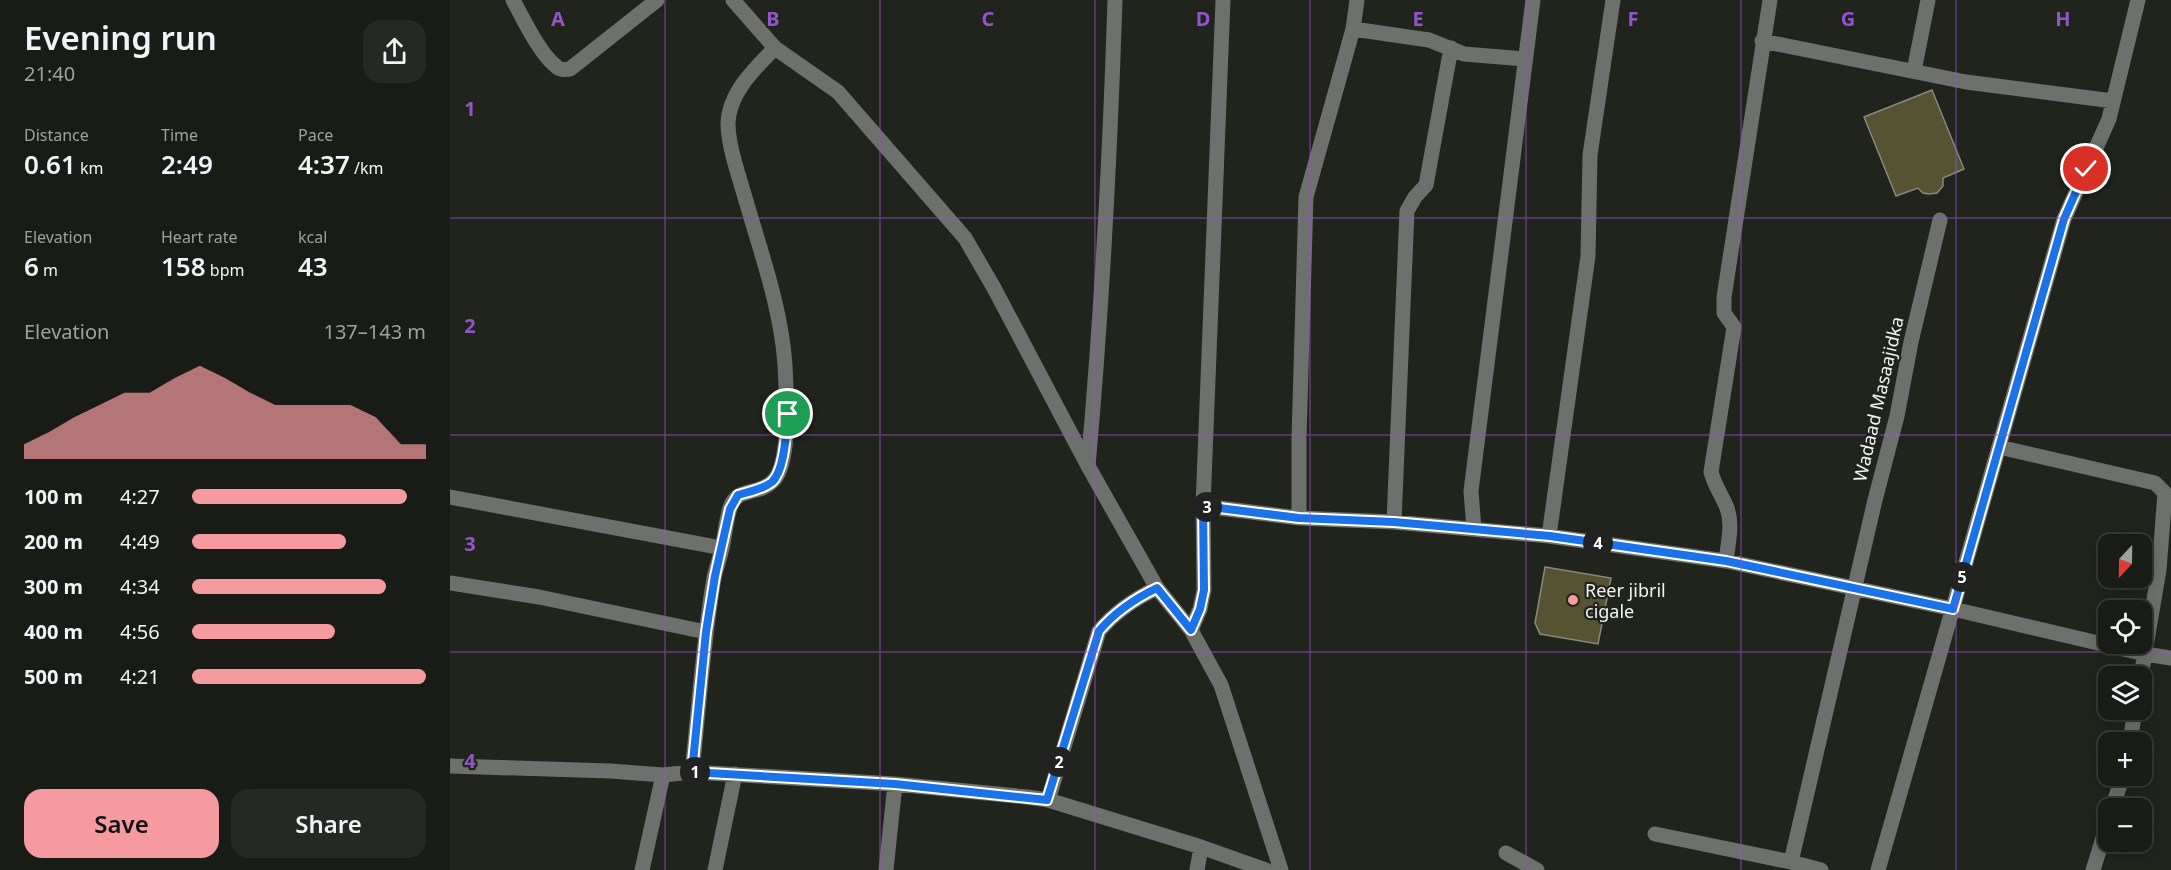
<!DOCTYPE html>
<meta charset="utf-8">
<style>
:root{--surface:#191b16;--page:#262823;--text:#f1f3f6;--muted:#9fa1a1;--line:#373935;--accent:#f59b9f}
body{margin:0;font-family:"Noto Sans",sans-serif;background:var(--page);color:var(--text);height:100vh;display:flex;flex-direction:column;font-size:22px;white-space:nowrap}
*{box-sizing:border-box;margin:0}
p{font-size:20px;color:var(--muted)}
.icon{flex:none;width:33px;height:33px;fill:none;stroke:currentColor;stroke-width:2;stroke-linecap:round;stroke-linejoin:round}
.map{position:relative;flex:1;overflow:hidden}
.side{display:flex;flex-direction:column;background:var(--surface);width:450px}
.side>*{flex:none}
.needle{width:39px;rotate:202deg}
.buttons{position:absolute;left:1648px;top:534px;display:grid;gap:12px}
.buttons a{display:grid;place-items:center;width:54px;height:54px;border-radius:12px;background:var(--surface);box-shadow:0 3px 15px #0003,0 0 0 2px var(--line);font-size:30px}
.pin{position:absolute;display:grid;place-items:center;width:51px;height:51px;color:#fff;margin:-26px;border:3px solid #fff;border-radius:50%;box-shadow:0 2px 6px #0007}
.km{position:absolute;width:30px;height:30px;margin:-15px;border-radius:50%;background:#222;color:#fff;font-size:16px;line-height:30px;text-align:center}
.round{display:grid;place-items:center;flex:none;width:63px;height:63px;border-radius:18px;background:var(--page)}
.overview{display:flex;align-items:center;justify-content:space-between;height:102px;padding:0 24px}
h1{font-size:33px;font-weight:600;line-height:45px}
.stats{display:grid;grid-template-columns:repeat(3,1fr);gap:9px;height:102px;padding:6px 24px}
.stats div{display:grid;align-content:center}
.stats b{font-size:26px;font-weight:600}
.stats small{font-size:16px;font-weight:400}
.stats p{font-size:16px}
.chart{height:168px;padding:12px 24px}
.chart p{display:flex;justify-content:space-between}
.chart svg{width:100%;height:108px;margin-top:6px;fill:var(--accent);opacity:.7}
.action{display:flex;gap:12px;margin-top:auto;padding:12px 24px}
.action a{flex:1;height:69px;border-radius:18px;background:var(--accent);color:#111;font-size:24px;font-weight:600;line-height:69px;text-align:center}
.action a+a{background:var(--page);color:var(--text)}
ul{padding:0 24px;list-style:none;font-size:20px}
li{display:grid;grid-template-columns:96px 72px 1fr;align-items:center;height:45px}
li i{height:15px;border-radius:8px;background:var(--accent)}
main{display:flex;flex:1;min-height:0}
.map>svg:first-child{display:block}
</style>
<main>
<section class="side">
<div class="overview"><div><h1>Evening run</h1><p>21:40</p></div><a class="round"><svg class="icon" aria-label="share" viewBox="0 0 24 24"><path d="M12 15V3M7 8l5-5 5 5M5 13v7h14v-7"/></svg></a></div>
<div class="stats">
<div><p>Distance</p><b>0.61<small> km</small></b></div>
<div><p>Time</p><b>2:49</b></div>
<div><p>Pace</p><b>4:37<small> /km</small></b></div>
</div>
<div class="stats">
<div><p>Elevation</p><b>6<small> m</small></b></div>
<div><p>Heart rate</p><b>158<small> bpm</small></b></div>
<div><p>kcal</p><b>43</b></div>
</div>
<div class="chart"><p><span>Elevation</span>137–143 m</p>
<svg viewBox="0 0 160 44" preserveAspectRatio="none"><path d="M0 44V38L10 33L20 27L30 22L40 17L50 17L60 11L70 6L80 11L90 17L100 22L110 22L120 22L130 22L140 27L150 38L160 38V44z"/></svg>
</div>
<ul>
<li><b>100 m</b>4:27<i style="width:92%"></i></li>
<li><b>200 m</b>4:49<i style="width:66%"></i></li>
<li><b>300 m</b>4:34<i style="width:83%"></i></li>
<li><b>400 m</b>4:56<i style="width:61%"></i></li>
<li><b>500 m</b>4:21<i style="width:100%"></i></li>
</ul>
<div class="action"><a>Save</a><a>Share</a></div>
</section>
<div class="map">
<svg width="1721" height="870" viewBox="0 0 1721 870">
<rect width="100%" height="100%" fill="#21241d"/>
<path fill="#565333" stroke="#89887f" stroke-width="1.5" d="M1482,90l32,79 -21,9v8l-6,7 -8,1 -6,-1 -5,-5 -22,8 -32,-79z
M1095,567l66,11 -13,66 -58,-10 -5,-11z"/>
<g fill="none" stroke-linecap="round" stroke-linejoin="round">
<path stroke="#6d706d" stroke-width="15" d="M63,0c10,18 27,55 44,67 3,3 9,3 13,2l87,-69
M283,0l42,48 63,44 127,146 29,50 94,178 69,122 34,42 30,55 60,185
M903,29l76,11 35,14 61,5
M1312,41l204,41 147,19
M1464,71l14,-71
M1549,447l156,36 10,10 -6,77 -18,106
M638,466c14,-155 22,-310 27,-466
M0,497l272,51
M753,506l96,12 95,4 155,14 177,25 227,48 192,45 26,4
M849,518v-80l7,-241 47,-168 4,-29
M944,522l13,-311 8,-14 11,-12 25,-137
M1024,529l-3,-38 62,-491
M1099,536l39,-280 2,-101 23,-155
M1276,561c2,-18 7,-36 1,-53 -5,-13 -12,-21 -16,-36l23,-145 -10,-14v-16l46,-297
M0,583l89,14 167,35
M741,630l9,-21 4,-19 -1,-84 20,-506
M1680,742l5,-32
M0,766l160,5 53,4 29,-3 203,12 132,13 21,3 153,47 65,23
M242,772c7,-65 11,-130 22,-194 2,-10 6,-20 8,-30 3,-13 4,-27 8,-40 7,-22 29,-12 43,-27 19,-19 13,-90 12,-116 -4,-58 -25,-115 -41,-171 -6,-21 -16,-49 -16,-71 1,-30 27,-55 47,-75
M598,800l51,-169c16,-19 35,-32 58,-43
M1662,808l11,-32
M1205,834l136,28 30,8
M1056,853l31,17
M1341,862l84,-362 22,-84 14,-74 29,-122
M192,870l21,-95
M265,870l20,-96
M436,870l9,-86
M747,870l4,-23
M1428,870l186,-651 45,-100 29,-119
M1643,870l16,-51"/>
</g>
<g fill="none" stroke-linecap="round" stroke-linejoin="round">
<defs>
<path id="route" d="M338,414c-2,17 -3,56 -16,68 -10,8 -22,9 -34,13l-8,14 -15,67 -9,56 -14,140 203,12 152,16 52,-169c16,-19 35,-32 58,-43l34,42 9,-21 4,-19 -1,-84 96,12 95,4 156,14 176,25 227,48 111,-390 22,-50"/>
</defs>
<use href="#route" stroke="#fff" stroke-width="12"/>
<use href="#route" stroke="#1a73e8" stroke-width="8"/>
</g>
<path fill="none" stroke="#9354c9" stroke-width="1.5" stroke-opacity="0.55" d="M215,0v870M430,0v870M645,0v870M860,0v870M1076,0v870M1291,0v870M1506,0v870M0,218h1721M0,435h1721M0,652h1721"/>
<circle fill="#f59b9f" stroke="#21241d" stroke-width="2" cx="1123" cy="600" r="6"/>
<g text-anchor="middle" dominant-baseline="central" stroke-width="4.5" stroke-linejoin="round" paint-order="stroke">
<g font-size="18" fill="#f2f4f0" stroke="#21241d">
<text transform="translate(1428 399) rotate(-77)">Wadaad Masaajidka</text>
</g>
<g font-size="18" fill="#f2f4f0" stroke="#21241d" text-anchor="start">
<text x="1135" y="590">Reer jibril<tspan x="1135" dy="21">cigale</tspan></text>
</g>
</g>
<g font-size="20" text-anchor="middle" font-weight="bold" fill="#9354c9" stroke="#21241d" stroke-width="4.5" stroke-linejoin="round" paint-order="stroke">
<text x="108" y="26">A</text>
<text x="323" y="26">B</text>
<text x="538" y="26">C</text>
<text x="753" y="26">D</text>
<text x="968" y="26">E</text>
<text x="1183" y="26">F</text>
<text x="1398" y="26">G</text>
<text x="1613" y="26">H</text>
<text x="20" y="116">1</text>
<text x="20" y="333">2</text>
<text x="20" y="551">3</text>
<text x="20" y="768">4</text>
</g>
</svg>
<div class="buttons">
<a><svg class="needle" viewBox="-14 -14 28 28"><path d="M0-13l5 13h-10z" fill="#e53935"/><path d="M0 13l5-13h-10z" fill="#9fa1a1"/></svg></a>
<a><svg class="icon" aria-label="locate" viewBox="0 0 24 24"><circle cx="12" cy="12" r="6"/><path d="M12 2v4M12 18v4M2 12h4M18 12h4"/></svg></a>
<a><svg class="icon" aria-label="layers" viewBox="0 0 24 24"><path d="M12 4l9 5-9 5-9-5zM3 14l9 5 9-5"/></svg></a>
<a>+</a>
<a>−</a>
</div>
<div class="pin" style="left:338px;top:414px;background:#1e9e55"><svg class="icon" aria-label="arrive" viewBox="0 0 24 24"><path d="M6 21V4h12l-3 4 3 4H6"/></svg></div>
<div class="pin" style="left:1636px;top:169px;background:#d93025"><svg class="icon" aria-label="check" viewBox="0 0 24 24"><path d="M5 12l5 5 9-10"/></svg></div>
<b class="km" style="left:245px;top:772px">1</b>
<b class="km" style="left:609px;top:762px">2</b>
<b class="km" style="left:757px;top:507px">3</b>
<b class="km" style="left:1148px;top:543px">4</b>
<b class="km" style="left:1512px;top:577px">5</b>
</div>
</main>
